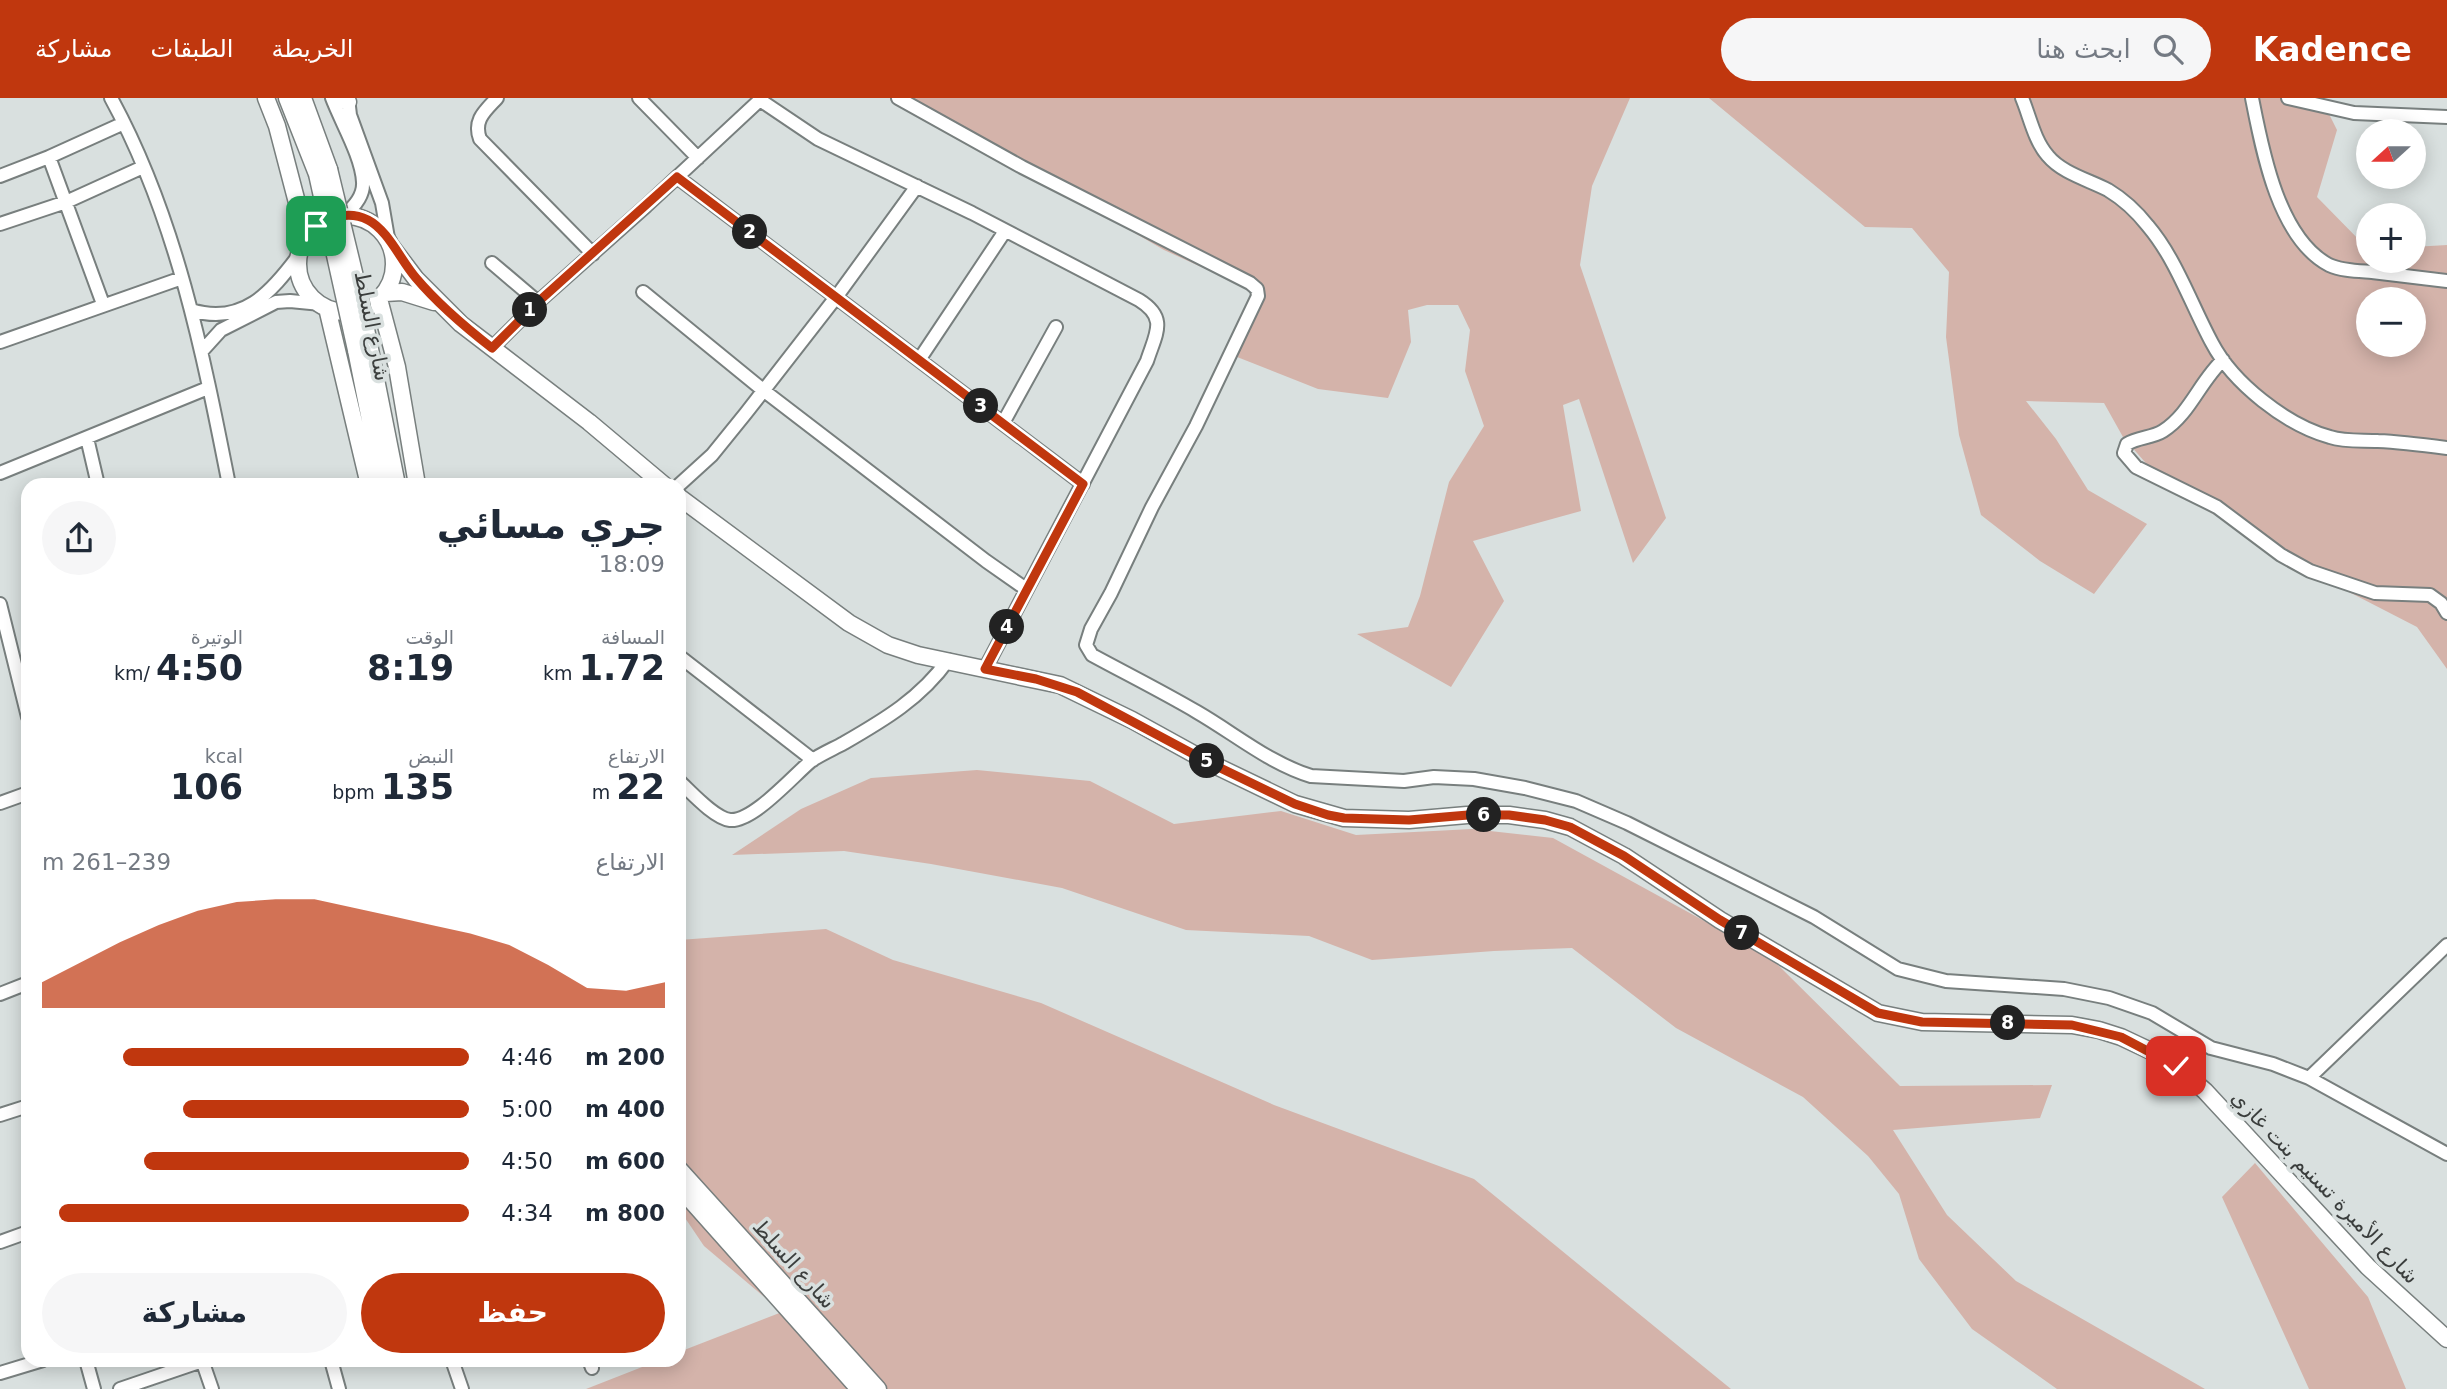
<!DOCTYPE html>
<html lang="ar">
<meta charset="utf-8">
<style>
:root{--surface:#fff;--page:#f6f6f7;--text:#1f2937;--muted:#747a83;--accent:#c0370e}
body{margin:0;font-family:"DejaVu Sans","Noto Sans Arabic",sans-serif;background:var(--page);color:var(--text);direction:rtl;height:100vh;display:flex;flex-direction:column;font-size:26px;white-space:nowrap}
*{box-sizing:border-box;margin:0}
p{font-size:23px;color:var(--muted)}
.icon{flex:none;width:38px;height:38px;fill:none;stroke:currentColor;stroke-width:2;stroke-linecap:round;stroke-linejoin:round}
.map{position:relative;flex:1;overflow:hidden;direction:ltr}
.panel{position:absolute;left:21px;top:380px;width:665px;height:889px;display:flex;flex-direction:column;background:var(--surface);border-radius:21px;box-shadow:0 4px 18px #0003;direction:rtl}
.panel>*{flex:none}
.needle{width:46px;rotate:249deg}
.tools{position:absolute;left:2356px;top:21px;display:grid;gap:14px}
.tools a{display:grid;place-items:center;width:70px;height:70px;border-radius:50%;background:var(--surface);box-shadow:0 4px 18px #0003;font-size:35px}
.pin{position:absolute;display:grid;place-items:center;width:60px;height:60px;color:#fff;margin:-30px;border-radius:14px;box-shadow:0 4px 10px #0006}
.km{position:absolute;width:35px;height:35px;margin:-18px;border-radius:50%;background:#222;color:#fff;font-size:19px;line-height:35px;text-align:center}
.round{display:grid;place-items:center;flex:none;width:74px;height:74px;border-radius:37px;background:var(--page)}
.head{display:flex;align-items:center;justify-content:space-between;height:119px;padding:0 21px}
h1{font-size:38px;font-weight:800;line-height:52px}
.figures{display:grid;grid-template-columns:repeat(3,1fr);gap:10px;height:119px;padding:7px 21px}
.figures div{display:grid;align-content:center}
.figures b{font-size:35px;font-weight:800}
.figures small{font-size:19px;font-weight:400}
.figures p{font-size:19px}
.chart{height:196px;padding:14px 21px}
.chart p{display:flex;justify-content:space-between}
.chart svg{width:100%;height:126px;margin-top:7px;fill:var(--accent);opacity:.7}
.button{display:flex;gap:14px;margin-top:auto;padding:14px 21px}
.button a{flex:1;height:80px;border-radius:42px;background:var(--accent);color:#fff;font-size:28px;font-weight:800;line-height:80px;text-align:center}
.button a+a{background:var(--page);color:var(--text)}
ul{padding:0 21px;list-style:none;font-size:23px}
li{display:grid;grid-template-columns:112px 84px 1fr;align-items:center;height:52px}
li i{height:18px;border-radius:9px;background:var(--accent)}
header{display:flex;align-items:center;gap:42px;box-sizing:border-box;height:98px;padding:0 35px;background:var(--accent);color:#fff}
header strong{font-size:33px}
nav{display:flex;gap:38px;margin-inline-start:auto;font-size:24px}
.search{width:490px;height:63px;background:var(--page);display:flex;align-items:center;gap:18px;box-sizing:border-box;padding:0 24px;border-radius:38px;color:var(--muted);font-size:26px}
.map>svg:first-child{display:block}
</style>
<header>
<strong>Kadence</strong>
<div class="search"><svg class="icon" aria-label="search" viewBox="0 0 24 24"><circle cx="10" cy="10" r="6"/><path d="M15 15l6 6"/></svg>ابحث هنا</div>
<nav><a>الخريطة</a><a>الطبقات</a><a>مشاركة</a></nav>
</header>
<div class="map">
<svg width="2447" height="1291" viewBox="0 0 2447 1291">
<rect width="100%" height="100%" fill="#d9e0df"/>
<path fill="#d4b3aa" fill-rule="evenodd" d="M903,0h727l-38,88 -12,79 86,253 -33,45 -54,-164 -16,6 18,106 -108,30 31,60 -53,86 -94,-53 51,-7 12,-31 29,-114 35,-56 -19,-55 5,-41 -12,-25h-31l-19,5 3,32 -23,56 -70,-9 -91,-36 38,-57 -101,-46z
M1709,0h612l16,32 -20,67 51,52v12h45v-14l34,-2v424l-30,-42 -66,-34 -98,-55 -88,-53 -42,-48 -19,-34 -78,-2 30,38 32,51 59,34 -53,70 -54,-33 -59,-46 -22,-80 -13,-98 3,-65 -37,-44 -47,-1zM2368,201h45v46h-45z
M977,672l113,11 84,43 107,-13 75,24 116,-6 81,9 217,119 130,129 152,-1 -12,33 -147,12 54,85 69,66 189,108h-148l-85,-60 -53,-70 -20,-65 -31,-38 -65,-59 -127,-69 -104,-80 -78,3 -122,9 -63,-24 -123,-6 -124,-42 -131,-24 -87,-13 -112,4 69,-46 70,-31z
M826,831l67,31 148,43 233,102 200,74 257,210h-1145l74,-29h19v-8l103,-40 -78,-66 -25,-37v-269z
M2255,1065l113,134 38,92h-97l-87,-192z"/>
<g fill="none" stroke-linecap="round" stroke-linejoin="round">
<defs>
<path id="minor" d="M111,0c65,119 92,255 118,387
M332,0c9,24 30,59 31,84 1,14 -9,25 -19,33
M348,0l2,17 32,88 6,35
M497,0c-12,13 -24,22 -17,41l113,115
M639,0l59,60
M898,0l124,69 228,116 7,6 1,7 -62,130 -44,81 -41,86 -20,36 -5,16 6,10c35,19 71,37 105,57 38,22 72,51 114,64l93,5 30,-4 40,2 51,9 51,13 51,22 187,94 84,52 48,12 118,8 45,9 43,15 59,35 62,16 36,14 138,76
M2022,0c8,19 12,42 26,58 14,17 41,24 60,34 15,9 29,22 40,36 28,33 43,78 64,117 21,40 74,82 118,94 15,5 33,3 48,4 23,1 46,4 69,7
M2252,0c10,51 26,140 77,167 13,6 29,6 43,7 25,3 50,6 75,9
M2288,0l66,15 93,4
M760,2l58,39 154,74 167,87c29,18 17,33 8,61l-162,308
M49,59l54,147
M0,78l49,-19 75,-34
M677,79l406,307
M0,126l66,-22 77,-35
M492,165l46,39
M643,194l120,98 223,171 40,28
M191,212c51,16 80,-17 108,-55
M0,244l182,-64
M492,250l46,-46 108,-96 116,-108
M202,253l19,-21 55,-28 14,-1 31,3
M919,262l86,-129
M2223,262c-23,21 -33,54 -60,71 -11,7 -25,6 -36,13l-3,9 12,14 81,40 64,48 29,16 65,22 55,2 11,8 6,10
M1003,325l53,-96
M87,340l11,47
M0,375l208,-85
M679,387l33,-30 34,-42 91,-117 80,-110
M0,506l28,113
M679,558l134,104
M679,683c12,11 35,37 51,39 23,2 63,-44 81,-59 10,-7 22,-12 33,-18 40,-23 77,-45 104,-83
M0,705l28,-10
M0,896l28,-11
M2309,980l138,-133
M0,1017l28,-9
M0,1144l28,-10
M86,1262l8,29
M202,1262l10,29
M331,1262l8,29
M452,1262l10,29
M589,1262l3,8
M0,1275l43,-13
M120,1291l85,-29"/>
<path id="major" d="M266,0l11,28 29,111
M287,0l30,76
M303,0l26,71
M341,0l7,4
M298 166a48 48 0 1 1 96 0a48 48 0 1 1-96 0Z
M391,148l25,33 45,45 128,98 75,63
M385,195l17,-1 32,10
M379,201l18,68 20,118
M327,210l42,177
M369,246l28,141
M356,252l27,135
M679,399l170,126 39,22 30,10 142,30 72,35 78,43 85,41 49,14 65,2 58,-5h42l36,5 25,7 54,29 96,64 158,93 44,9 150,3 27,5 22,7 36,17 19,12 29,25 163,176 79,72
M679,1071l199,220
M679,1089l180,202"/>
</defs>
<use href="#minor" stroke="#787f7e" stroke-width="16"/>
<use href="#major" stroke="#787f7e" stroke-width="19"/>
<use href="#minor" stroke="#fff" stroke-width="12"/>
<use href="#major" stroke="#fff" stroke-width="16"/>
<defs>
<path id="major-bridge" d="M329,71l29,120 11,55
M317,76l39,176"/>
</defs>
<use href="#major-bridge" stroke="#787f7e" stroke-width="19" stroke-linecap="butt"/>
<use href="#major-bridge" stroke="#fff" stroke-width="16"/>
</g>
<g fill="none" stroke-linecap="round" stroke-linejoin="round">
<defs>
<path id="route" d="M316,128c16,-10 34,-15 52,-6 20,10 33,41 48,58 22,26 49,49 76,70l46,-46 139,-125 406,307 -98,185 51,10 41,13 133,71 85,41 33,11 16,3 65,2 59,-5h41l36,5 25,7 54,29 96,64 158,93 44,9 150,3 49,12 55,29"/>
</defs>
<use href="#route" stroke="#fff" stroke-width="14"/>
<use href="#route" stroke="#c0370e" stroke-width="9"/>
</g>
<g text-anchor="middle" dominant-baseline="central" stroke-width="7" stroke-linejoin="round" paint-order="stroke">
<g font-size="21" fill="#3b3e3d" stroke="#d9e0df">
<text transform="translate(372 228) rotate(79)">شارع السلط</text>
<text transform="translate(2325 1089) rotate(46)">شارع الأميرة تسنيم بنت غازي</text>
<text transform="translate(794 1166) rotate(48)">شارع السلط</text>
</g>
</g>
</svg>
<div class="tools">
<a><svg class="needle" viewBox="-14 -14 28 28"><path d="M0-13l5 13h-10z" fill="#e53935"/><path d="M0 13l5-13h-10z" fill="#747a83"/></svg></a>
<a>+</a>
<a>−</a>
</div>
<div class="pin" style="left:316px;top:128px;background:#1e9e55"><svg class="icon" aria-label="arrive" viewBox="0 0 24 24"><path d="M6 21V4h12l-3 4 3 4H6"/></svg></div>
<div class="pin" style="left:2176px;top:968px;background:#d93025"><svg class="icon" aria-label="check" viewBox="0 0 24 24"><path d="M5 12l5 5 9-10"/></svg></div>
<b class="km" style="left:530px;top:212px">1</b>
<b class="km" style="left:750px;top:134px">2</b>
<b class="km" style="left:981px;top:308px">3</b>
<b class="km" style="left:1007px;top:529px">4</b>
<b class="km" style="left:1207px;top:663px">5</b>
<b class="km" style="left:1484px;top:717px">6</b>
<b class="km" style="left:1742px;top:835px">7</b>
<b class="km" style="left:2008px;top:925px">8</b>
<section class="panel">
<div class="head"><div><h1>جري مسائي</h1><p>18:09</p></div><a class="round"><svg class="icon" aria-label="share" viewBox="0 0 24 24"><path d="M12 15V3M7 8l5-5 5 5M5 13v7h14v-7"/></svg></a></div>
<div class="figures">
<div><p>المسافة</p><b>1.72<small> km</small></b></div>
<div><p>الوقت</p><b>8:19</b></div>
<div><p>الوتيرة</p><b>4:50<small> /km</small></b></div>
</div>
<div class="figures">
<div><p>الارتفاع</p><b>22<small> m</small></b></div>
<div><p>النبض</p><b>135<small> bpm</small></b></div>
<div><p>kcal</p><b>106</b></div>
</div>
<div class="chart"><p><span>الارتفاع</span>239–261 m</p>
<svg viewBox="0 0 160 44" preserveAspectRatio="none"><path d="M0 44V35L10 28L20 21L30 15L40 10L50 7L60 6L70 6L80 9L90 12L100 15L110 18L120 22L130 29L140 37L150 38L160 35V44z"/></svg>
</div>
<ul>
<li><b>200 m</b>4:46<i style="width:81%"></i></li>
<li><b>400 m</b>5:00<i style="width:67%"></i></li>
<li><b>600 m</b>4:50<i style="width:76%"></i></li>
<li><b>800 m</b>4:34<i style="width:96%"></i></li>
</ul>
<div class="button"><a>حفظ</a><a>مشاركة</a></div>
</section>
</div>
